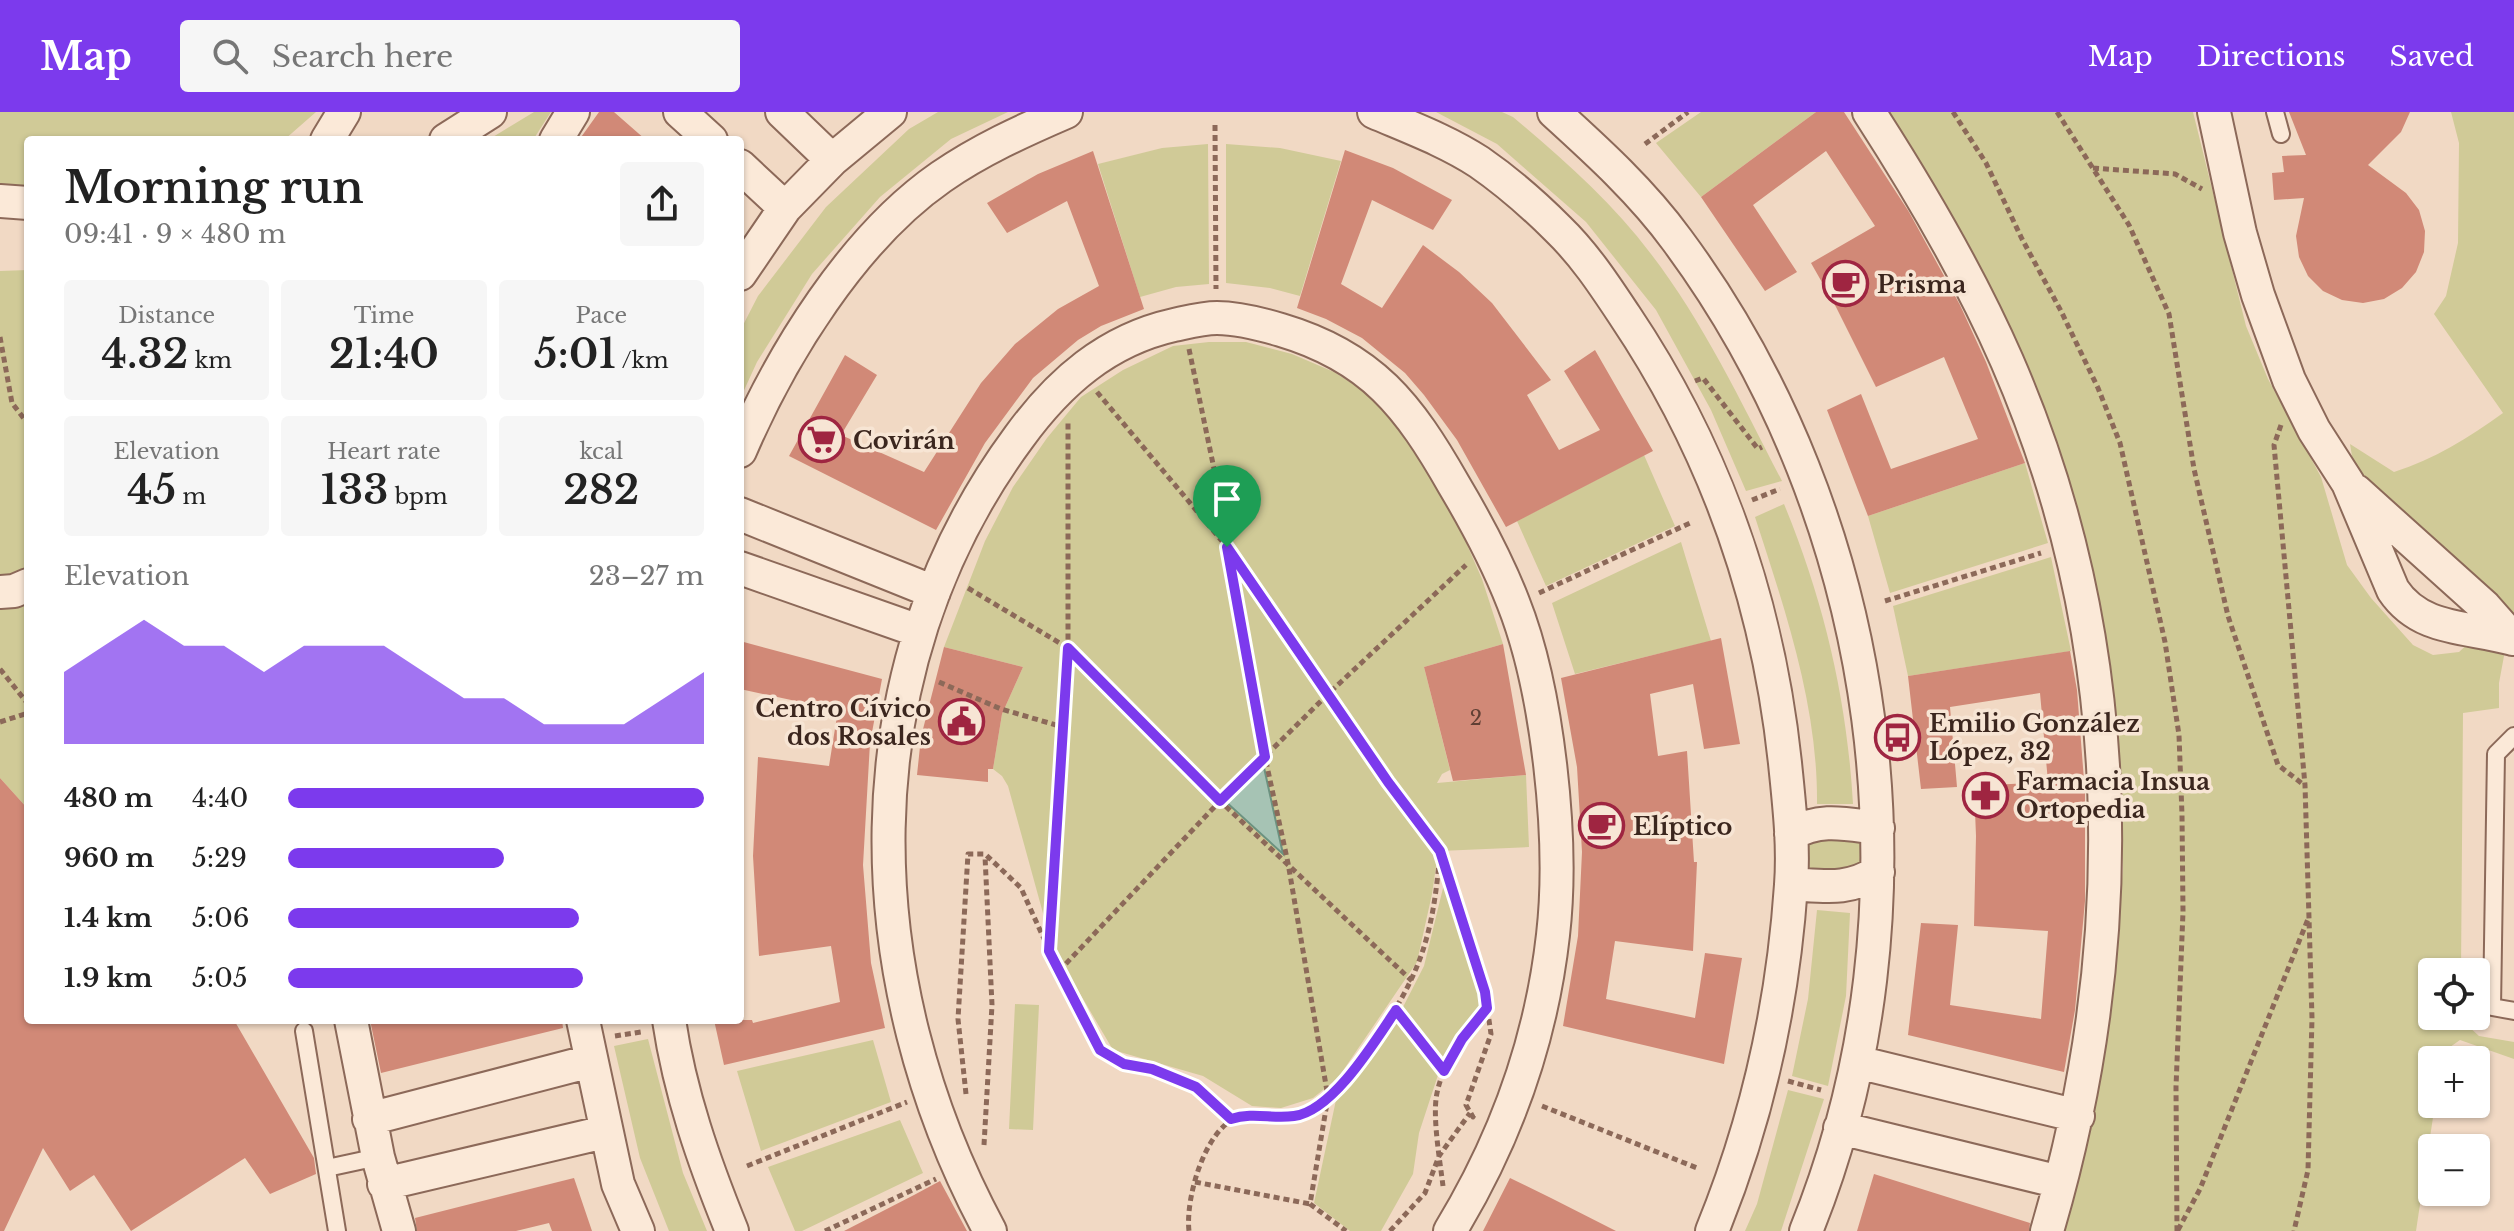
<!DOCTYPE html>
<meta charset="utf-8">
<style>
:root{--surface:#fff;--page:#f6f6f6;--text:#222;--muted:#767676;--accent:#7c3aed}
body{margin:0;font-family:"Libre Baskerville",serif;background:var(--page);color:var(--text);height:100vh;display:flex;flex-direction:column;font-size:30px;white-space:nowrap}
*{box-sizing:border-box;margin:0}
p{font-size:26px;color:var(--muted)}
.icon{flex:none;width:44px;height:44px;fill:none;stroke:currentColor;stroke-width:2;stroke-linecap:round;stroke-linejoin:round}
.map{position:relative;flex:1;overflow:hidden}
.drawer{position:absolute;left:24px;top:24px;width:720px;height:888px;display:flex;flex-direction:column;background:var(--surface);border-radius:8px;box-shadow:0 2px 6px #0004}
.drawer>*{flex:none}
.buttons{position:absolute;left:2418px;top:846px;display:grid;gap:16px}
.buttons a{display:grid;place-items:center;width:72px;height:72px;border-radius:8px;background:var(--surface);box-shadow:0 2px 6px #0004;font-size:40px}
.pin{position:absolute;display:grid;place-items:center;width:68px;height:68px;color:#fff;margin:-82px -34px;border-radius:50% 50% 50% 0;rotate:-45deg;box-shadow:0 0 8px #0007}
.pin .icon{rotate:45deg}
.round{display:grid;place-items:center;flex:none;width:84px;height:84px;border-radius:8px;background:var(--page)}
.summary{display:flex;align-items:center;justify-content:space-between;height:136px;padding:0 40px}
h1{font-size:44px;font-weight:600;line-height:60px}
.metrics{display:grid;grid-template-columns:repeat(3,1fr);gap:12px;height:136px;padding:8px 40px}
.metrics div{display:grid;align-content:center;border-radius:8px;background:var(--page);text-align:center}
.metrics b{font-size:40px;font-weight:600}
.metrics small{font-size:22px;font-weight:400}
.metrics p{font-size:22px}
.chart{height:224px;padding:16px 40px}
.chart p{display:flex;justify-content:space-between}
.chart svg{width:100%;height:144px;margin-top:8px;fill:var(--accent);opacity:.7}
ul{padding:0 40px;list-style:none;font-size:26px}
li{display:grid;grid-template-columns:128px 96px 1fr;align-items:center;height:60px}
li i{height:20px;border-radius:10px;background:var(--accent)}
header{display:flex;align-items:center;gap:48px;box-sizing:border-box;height:112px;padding:0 40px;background:var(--accent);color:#fff}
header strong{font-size:38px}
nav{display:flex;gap:44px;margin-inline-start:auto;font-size:28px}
.search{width:560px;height:72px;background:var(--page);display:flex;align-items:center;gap:20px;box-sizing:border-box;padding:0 28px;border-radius:8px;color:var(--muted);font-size:30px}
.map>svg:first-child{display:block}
</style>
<header>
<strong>Map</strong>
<div class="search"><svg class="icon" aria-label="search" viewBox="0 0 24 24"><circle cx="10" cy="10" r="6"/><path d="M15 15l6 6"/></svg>Search here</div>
<nav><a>Map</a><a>Directions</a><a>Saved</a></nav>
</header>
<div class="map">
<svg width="2514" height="1119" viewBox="0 0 2514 1119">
<rect width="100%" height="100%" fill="#f1d9c4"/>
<path fill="#d0ca97" d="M0,0h316l-32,28h-256v49l-28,-2z
M534,0h17l-18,28h-45z
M938,0h70l-57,27 -71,58 -68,77 -55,88 -17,37v-68l18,-35 68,-89 83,-78z
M1436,0h66l11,5c50,42 99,85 138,137 53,69 91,150 131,227l-36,10 -35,-81 -55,-100 -70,-88 -89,-78z
M1701,0h115l-115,85 -45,-54z
M1877,0h316l53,214 22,53 53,98 26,88 24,33 42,47 20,10 26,-3 12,-11 30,4 3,11 -5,27v25l-36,5 -2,259h-29v44h33l1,8 13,12 35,6v17l-54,-19 -17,12 -1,8h-10v44h3l-19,127h-355l38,-146 16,-122 8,-95 -5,-95 -41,-251z
M2451,0h63v517l-160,-161 -4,-24 44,28c41,-13 74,-34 109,-59l-69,-99 12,-18 12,-53 1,-100z
M1208,32l1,140 -33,3 -36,10 -42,-133 64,-16z
M1226,32l54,4 61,13 -41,135 -30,-8 -44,-5z
M28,158v304l-28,3v-306z
M1209,230h37l46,12 42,18 38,24 25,27 53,83 32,73 21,65 -79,23 26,103 -8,4 -5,9 89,-8 3,72 -89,4 -1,-5 -7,48 -15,68 -79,116 -25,20 -32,10 -29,-2 -49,-30 -90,-26 -61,-104 -44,-160 -6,-10 -9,-7 9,-55 21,-47 -79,-20 41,-106 28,-54 34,-49 34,-41 42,-27 50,-24z
M1644,343l31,71 -129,60 -29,-65z
M2025,351l23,80 -158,50 -22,-77z
M1784,392c40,97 63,195 69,300h-36c1,-99 -32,-194 -62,-287z
M1681,430l30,99 -136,33 -23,-71z
M2051,445l20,94 -163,25 -15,-70z
M28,490v207l-28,-31v-172z
M1854,724l8,7 1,21 -7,9 -38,3 -10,-7 -2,-22 6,-10z
M1444,772l25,63 13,59 -28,35 -10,22 -43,-52 23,-45z
M1817,798l33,3 -4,83 -18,90 -36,-10 16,-77z
M1015,892l24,1 -6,125 -24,-1z
M1397,909l42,51 -20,61 -6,41 -32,57h-31l-36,-28 22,-103 32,-36z
M648,927l35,134 24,58h-38l-29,-73 -26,-112z
M873,928l18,62 -130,49 -24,-80z
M1788,978l36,9 -43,132h-36l12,-27z
M900,1008l23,53 -121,58h-7l-27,-64z"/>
<path fill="#a6c3b4" stroke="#6c9280" stroke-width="2" d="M1263,651l20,91 -58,-53z"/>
<path fill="#d18977" d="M599,0h15l32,28h-67z
M1816,0h28l65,100 51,93 26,57 39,101 -157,53 -41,-106 34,-16 30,75 87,-30 -34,-82 -68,30 -40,-80 -25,-44 64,-37 -49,-75 -73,54 44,67 -32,19 -64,-94z
M2289,0h121l-9,20 -33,33 38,28 13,17 6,21 -1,21 -8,20 -14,16 -18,11 -21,4 -21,-3 -19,-9 -15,-15 -9,-19 -3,-21 8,-38 -30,2 -2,-27 12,-1 -2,-16 24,-1z
M1345,38l48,18 59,32 -19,30 -61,-30 -31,84 41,24 41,-63 36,27 33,31 59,77 -24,15 32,55 41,-20 -36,-59 31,-21 58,101 -147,76 -49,-87 -33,-45 -19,-22 -43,-35 -36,-19 -29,-11z
M1093,39l51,158 -43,17 -23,14 -45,38 -48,65 -49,87 -147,-74 56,-101 32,20 -36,60 83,37 57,-89 34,-39 43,-35 41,-23 -32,-85 -60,32 -20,-30 51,-29z
M1721,526l19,106 -36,5 -11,-65 -43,10 8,62 29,-5 7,111h3l-4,89 -78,-10 -9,58 89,19 10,-65 37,5 -18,106 -161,-38 15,-90 4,-84 -5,-85 -16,-89z
M740,529l142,38 -12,64 -7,122 8,98 14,65 -161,37 -10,-45h38l1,3 87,-21 -9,-56 -72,10 -6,-100 5,-99 71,9 9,-56 -98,-21z
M1503,532l23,131 -73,6 -29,-114z
M944,535l79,20 -21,47 -9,55h-5v13l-71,-7 4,-38z
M2070,539l7,39 8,103v108l-10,109 -11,62 -156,-37 13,-112 37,2 -8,80 91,14 7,-88 -74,-5 2,-90 -2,-50 74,-4 -8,-89 -90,14 7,80 -36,2 -13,-113z
M0,666l28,31v211h206l80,138 2,16 -46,20 -25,-36 -114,73 -37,-56 -24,16 -27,-43 -39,83h-4z
M370,908h192l1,8 -182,45z
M1874,1062l156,49 -1,8h-172z
M574,1066l18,53h-40l-3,-8 -33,8h-99l-2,-13z
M1510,1066l41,20 65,33h-133z
M940,1069l27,50h-123l70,-36z"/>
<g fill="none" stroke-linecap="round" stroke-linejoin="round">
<defs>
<path id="service" d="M2275,0l6,22
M2514,624l-18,18 -4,253 22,4
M304,919l33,200
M327,1056l51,-11"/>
<path id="minor" d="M680,0l31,28
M782,0l50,48
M1374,0c35,15 73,29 105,50 26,18 57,45 79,67 27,26 47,57 67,87 90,134 143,286 160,447 4,40 9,81 6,122 -8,119 -34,236 -79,346
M1554,0c44,40 88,80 123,128 207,279 260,668 129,991
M1869,0c51,79 100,162 138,249 121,278 125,581 40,870
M2214,0l26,121 18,62 31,85 25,50 34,53 45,107c28,42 76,36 120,49
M327,28l17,-28
M446,28l44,-28
M556,28l17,-28
M740,54l45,42
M0,89l28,2
M740,162l45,-66 47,-48 58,-48
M740,339c41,-96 113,-213 201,-274 39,-27 81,-46 125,-65
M2356,379l129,116 28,32
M740,402l194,78
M740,456l179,63
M0,480l14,-1 14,-6
M1791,722c31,-17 54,-10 87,-6
M1791,772c35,2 56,7 87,-12
M351,908l27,137 21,74
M583,908l35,164 20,47
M669,908c11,74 35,142 63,211
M1857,950l221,54
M369,1007l222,-58
M1840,1016l220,54
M384,1072l221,-52
M990,1119c-135,-250 -145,-559 29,-794 40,-55 88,-97 155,-112 14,-3 29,-7 43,-7 21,0 44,6 64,12 91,27 128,76 173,155 22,37 43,76 59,117 35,88 51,238 40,333 -12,107 -47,204 -103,296"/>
</defs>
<use href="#service" stroke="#8c6959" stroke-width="20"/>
<use href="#minor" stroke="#8c6959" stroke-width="36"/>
<path stroke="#8c6959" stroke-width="5" stroke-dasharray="6 4" stroke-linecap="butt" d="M1953,0l33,51 36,76 39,72 37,77 22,55 45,199 14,93 3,80 1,97 -7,175 1,144
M2057,0l72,113 40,89 25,155 34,147 50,149 26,20
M1215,13l1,164
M1645,32l43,-32
M2093,56l82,6 27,15
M0,225l12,66 16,21
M1189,237l28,134 10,64 161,235 52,69c-7,89 -21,129 -74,201 -15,20 -29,40 -49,55 -22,16 -46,5 -71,8 -39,4 -61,82 -57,116
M1695,269l8,-3 55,71 4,-2
M1097,280l130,155 38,210 23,106 40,234 -18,107 36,27
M2281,313l-7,20 31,340 7,233 -4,152 -14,61
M1752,388l28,-11
M968,476l100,60 152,153 192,180
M1539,481l151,-70
M1885,489l156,-48
M0,557l28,35
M939,570l62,27 62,18
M0,610l28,-9
M1442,744l43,136 6,42 -25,71 7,12 2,-4
M1049,837l19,-301v-225
M1059,859l161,-170 108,-107 138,-129
M1396,898l48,61
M615,924l26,-4
M1788,969l33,9
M966,982l-8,-75 10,-165h17l36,34 33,73 46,89 24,14 28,5 44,18 35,32
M1542,994l155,62
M984,1033l8,-140 -7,-149
M747,1054l160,-64
M1195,1070l115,22
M1443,1074c-3,-25 -11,-70 -6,-93 7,-34 29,-60 50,-85
M2178,1118l22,-41 108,-270
M825,1119l111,-52
M1390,1119l35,-38 14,-37 31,-43"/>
<use href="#service" stroke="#fbe9d8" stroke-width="16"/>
<use href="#minor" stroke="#fbe9d8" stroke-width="32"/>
</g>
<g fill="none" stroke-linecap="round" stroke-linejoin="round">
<defs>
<path id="route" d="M1227,435l161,235 52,69 45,141 2,16 -25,31 -18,32 -48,-61c-21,31 -63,101 -102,106 -22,3 -41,-4 -63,3l-35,-32 -44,-18 -28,-5 -24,-14 -51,-99 19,-303 152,153 45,-44z"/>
</defs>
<use href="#route" stroke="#fff" stroke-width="16"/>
<use href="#route" stroke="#7c3aed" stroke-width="10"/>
</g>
<defs>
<symbol id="cafe-ring" viewBox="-11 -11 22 22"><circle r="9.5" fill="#f7e5d4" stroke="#9f2541" stroke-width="1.5"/><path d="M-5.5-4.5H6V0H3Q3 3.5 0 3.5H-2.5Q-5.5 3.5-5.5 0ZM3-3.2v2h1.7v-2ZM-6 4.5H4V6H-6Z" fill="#9f2541"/></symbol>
<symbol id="supermarket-ring" viewBox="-11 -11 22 22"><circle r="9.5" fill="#f7e5d4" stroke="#9f2541" stroke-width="1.5"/><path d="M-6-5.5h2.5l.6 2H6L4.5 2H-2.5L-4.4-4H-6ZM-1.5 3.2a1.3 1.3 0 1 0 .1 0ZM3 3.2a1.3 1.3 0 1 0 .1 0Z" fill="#9f2541"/></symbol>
<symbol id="civic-ring" viewBox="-11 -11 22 22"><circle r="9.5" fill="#f7e5d4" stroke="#9f2541" stroke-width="1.5"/><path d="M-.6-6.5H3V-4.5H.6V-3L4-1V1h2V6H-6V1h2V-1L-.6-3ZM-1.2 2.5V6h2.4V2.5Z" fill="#9f2541"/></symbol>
<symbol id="bus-ring" viewBox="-11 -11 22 22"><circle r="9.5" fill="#f7e5d4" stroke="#9f2541" stroke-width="1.5"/><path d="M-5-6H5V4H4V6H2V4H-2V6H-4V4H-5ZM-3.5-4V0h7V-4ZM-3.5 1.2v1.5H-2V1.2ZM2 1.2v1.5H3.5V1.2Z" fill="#9f2541"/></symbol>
<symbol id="pharmacy-ring" viewBox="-11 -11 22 22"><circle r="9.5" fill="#f7e5d4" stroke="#9f2541" stroke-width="1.5"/><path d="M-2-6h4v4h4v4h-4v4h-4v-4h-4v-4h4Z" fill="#9f2541"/></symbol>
</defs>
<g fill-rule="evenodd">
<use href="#cafe-ring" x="1820" y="146" width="51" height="51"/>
<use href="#supermarket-ring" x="796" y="302" width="51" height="51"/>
<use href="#civic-ring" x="936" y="584" width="51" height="51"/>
<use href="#bus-ring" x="1872" y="600" width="51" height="51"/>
<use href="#pharmacy-ring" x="1960" y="658" width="51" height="51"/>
<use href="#cafe-ring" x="1576" y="688" width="51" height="51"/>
</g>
<g text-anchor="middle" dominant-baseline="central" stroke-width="7" stroke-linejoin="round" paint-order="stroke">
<g font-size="20" fill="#603f34">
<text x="1476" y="606">2</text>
</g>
<g font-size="24" font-weight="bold" fill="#3b261e" stroke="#f7e5d4" text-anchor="start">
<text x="1877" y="172">Prisma</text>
<text x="853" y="328">Covirán</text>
<text x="931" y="596" text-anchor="end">Centro Cívico<tspan x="931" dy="28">dos Rosales</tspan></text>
<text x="1929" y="611">Emilio González<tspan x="1929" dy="28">López, 32</tspan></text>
<text x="2016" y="669">Farmacia Insua<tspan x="2016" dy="28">Ortopedia</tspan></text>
<text x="1633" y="714">Elíptico</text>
</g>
</g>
</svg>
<div class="buttons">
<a><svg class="icon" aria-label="locate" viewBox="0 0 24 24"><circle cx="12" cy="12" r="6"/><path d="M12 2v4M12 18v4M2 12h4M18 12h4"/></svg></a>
<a>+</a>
<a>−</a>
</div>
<div class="pin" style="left:1227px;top:435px;background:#1e9e55"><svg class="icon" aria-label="arrive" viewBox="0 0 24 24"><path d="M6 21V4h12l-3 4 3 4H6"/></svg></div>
<section class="drawer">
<div class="summary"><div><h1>Morning run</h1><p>09:41 · 9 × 480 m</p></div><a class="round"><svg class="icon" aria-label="share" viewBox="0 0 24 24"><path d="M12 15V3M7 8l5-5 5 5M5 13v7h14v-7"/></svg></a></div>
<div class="metrics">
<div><p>Distance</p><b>4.32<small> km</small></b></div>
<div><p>Time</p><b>21:40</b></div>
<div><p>Pace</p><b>5:01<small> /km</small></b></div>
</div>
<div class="metrics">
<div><p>Elevation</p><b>45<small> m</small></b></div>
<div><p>Heart rate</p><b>133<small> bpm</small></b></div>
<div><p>kcal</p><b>282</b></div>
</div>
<div class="chart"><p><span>Elevation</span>23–27 m</p>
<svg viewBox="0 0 160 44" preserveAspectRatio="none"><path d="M0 44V22L10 14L20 6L30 14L40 14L50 22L60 14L70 14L80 14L90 22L100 30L110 30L120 38L130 38L140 38L150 30L160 22V44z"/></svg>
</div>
<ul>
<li><b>480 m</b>4:40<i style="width:100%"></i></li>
<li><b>960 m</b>5:29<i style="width:52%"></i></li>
<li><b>1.4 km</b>5:06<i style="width:70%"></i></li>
<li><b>1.9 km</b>5:05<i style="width:71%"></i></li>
</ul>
</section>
</div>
